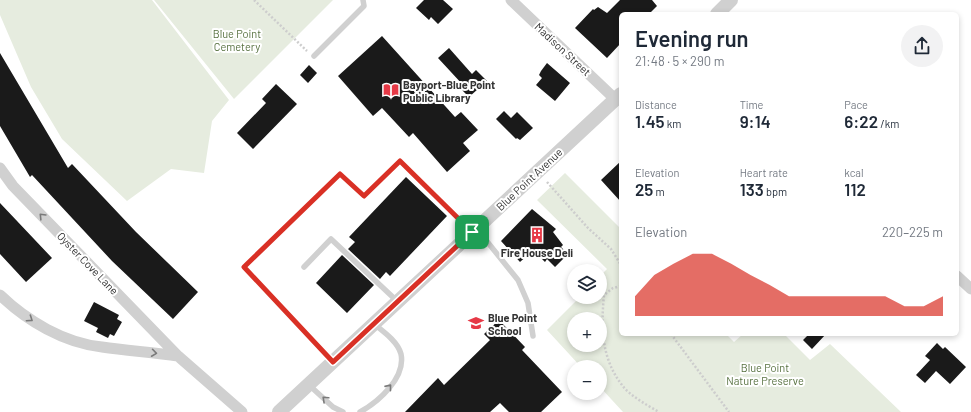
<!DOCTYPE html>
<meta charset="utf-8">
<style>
:root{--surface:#fff;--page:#f2f2f3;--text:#1f2937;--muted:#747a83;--accent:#d93025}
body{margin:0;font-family:Barlow,sans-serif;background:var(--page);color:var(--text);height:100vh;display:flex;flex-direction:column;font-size:15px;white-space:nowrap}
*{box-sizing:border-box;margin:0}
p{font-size:13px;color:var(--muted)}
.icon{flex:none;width:22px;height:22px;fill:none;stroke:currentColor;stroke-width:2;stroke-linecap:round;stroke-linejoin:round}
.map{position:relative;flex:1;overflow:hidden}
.panel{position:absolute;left:619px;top:12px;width:340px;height:324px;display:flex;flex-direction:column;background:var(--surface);border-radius:6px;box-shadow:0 2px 6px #0003}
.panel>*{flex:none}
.tools{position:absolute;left:567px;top:264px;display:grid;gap:8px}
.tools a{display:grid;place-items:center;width:40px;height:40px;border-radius:50%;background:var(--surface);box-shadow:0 2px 6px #0003;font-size:20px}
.pin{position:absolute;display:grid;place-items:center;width:34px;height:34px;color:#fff;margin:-17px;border-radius:8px;box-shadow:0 2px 6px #0006}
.round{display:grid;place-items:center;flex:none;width:42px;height:42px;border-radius:21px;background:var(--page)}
.head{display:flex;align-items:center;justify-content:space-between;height:68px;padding:0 16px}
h1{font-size:22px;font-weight:600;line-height:30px}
.stats{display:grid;grid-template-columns:repeat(3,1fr);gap:6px;height:68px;padding:4px 16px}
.stats div{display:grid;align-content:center}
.stats b{font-size:17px;font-weight:600}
.stats small{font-size:11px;font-weight:400}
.stats p{font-size:11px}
.chart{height:112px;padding:8px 16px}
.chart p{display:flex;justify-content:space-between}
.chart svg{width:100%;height:72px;margin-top:4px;fill:var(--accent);opacity:.7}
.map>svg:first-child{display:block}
</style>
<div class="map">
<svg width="971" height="412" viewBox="0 0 971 412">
<rect width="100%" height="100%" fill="#fff"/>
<path fill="#e6ecdf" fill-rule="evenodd" d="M0,0h152l77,100 -17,21 -8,52 -33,-4 -44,32 -65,-62 -31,-52 -31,-72z
M154,0h179l-99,99z
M565,173l56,56v105h105l8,8 9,-8h41l26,26 20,-16 71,68h-278l-23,-25v-20h-19l-34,-37 33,-33h20v-21l7,-7 -70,-69zM574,319h26v26h-26z"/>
<path fill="#1a1a1a" d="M424,0h19l10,9 -15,15 -7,-7 -2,3 -13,-12z
M620,0h32l5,6 -8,8h-28v29l-14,15 -32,-30 18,-19 1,1 4,-3 9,6z
M382,36l73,81 6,-5 17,18 -15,13 7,8 -23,21 -34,-39 -4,4 -27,-29 -9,8 -35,-40z
M449,48l23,26 4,-4 11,11 -18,16 -9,-9 3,-3 -25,-27z
M0,53l68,115 4,-4 64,68 62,60 -25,27 -61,-58 -80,-86 -2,2 -30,-51z
M547,63l23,20 -15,18 -19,-16 6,-7 -3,-3 2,-4z
M309,65l8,8 -9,10 -8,-8z
M276,84l21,20 -44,45 -16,-16 29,-30 -4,-4z
M504,111l7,7 6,-6 16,16 -13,12 -3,-2 -1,1 -20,-20z
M621,161v41l-20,-22z
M406,177l41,39 -57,60 -4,-4 -6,7 -32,-30 7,-7 -6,-5z
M0,203l52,55 -26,24 -26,-28z
M532,209l24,20 -3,3 10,13 -2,2 7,7 -13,13 -8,-8 -2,3 -5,-5 -2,2 -7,-7 -11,10 -19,-21z
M342,255l32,30 -27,28 -31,-30z
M94,302l25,13 -2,4 5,3 -8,14 -4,-2 -2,4 -12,-6 2,-4 -14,-7z
M499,320l26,27 -3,3 40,42 -21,20h-32l-9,-9 -10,9h-85l33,-34 6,7 46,-45 -6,-6z
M809,334h17l-14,15 -9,-9z
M937,343l6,6 2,-2 21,20 -16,17 -14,-13 -11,12 -9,-8 14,-15 -5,-4z"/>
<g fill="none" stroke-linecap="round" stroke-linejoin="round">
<path stroke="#cdcdcd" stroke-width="2.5" stroke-dasharray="2 2" stroke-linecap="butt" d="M254,0l53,51
M547,182l41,46 23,21 10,16
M621,286l-8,2 -9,7c-3,32 -3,63 18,90 8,11 25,20 37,27
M671,334l58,78"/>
<path stroke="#d0d0d0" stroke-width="5.5" d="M314,56l50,-50 -1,-6
M477,229l41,51 10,23 5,33
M304,267l27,-28 66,62
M333,361l-89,-94 96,-93 24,22 36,-35 72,71
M309,385l24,22 10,5
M360,412c18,-10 46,-34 41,-58 -3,-12 -17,-22 -27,-30"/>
<path stroke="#d0d0d0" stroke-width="11" d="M511,0l104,99
M0,168l13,18 165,170c-25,-4 -50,-5 -76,-9 -38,-4 -75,-26 -102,-52
M957,276l14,13
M178,356l64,56"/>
<path stroke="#d0d0d0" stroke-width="14" d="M717,14l14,-14
M279,412l342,-318"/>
</g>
<defs><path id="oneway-chevron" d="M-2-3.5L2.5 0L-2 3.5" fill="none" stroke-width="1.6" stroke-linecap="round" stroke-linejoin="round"/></defs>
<g stroke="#7a7a7a">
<use href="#oneway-chevron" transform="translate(42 216) rotate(-134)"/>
<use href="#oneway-chevron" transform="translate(30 319) rotate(34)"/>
<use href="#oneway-chevron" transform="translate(154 353) rotate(8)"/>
<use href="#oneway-chevron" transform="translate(389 387) rotate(-51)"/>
<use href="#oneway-chevron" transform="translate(325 399) rotate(-137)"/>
</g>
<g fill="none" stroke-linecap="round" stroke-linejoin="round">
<defs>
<path id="route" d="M400,161l72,71 -139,130 -89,-95 96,-93 24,22z"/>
</defs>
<use href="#route" stroke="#fff" stroke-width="8"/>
<use href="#route" stroke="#d93025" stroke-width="5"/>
</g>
<defs>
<symbol id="library-bare" viewBox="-9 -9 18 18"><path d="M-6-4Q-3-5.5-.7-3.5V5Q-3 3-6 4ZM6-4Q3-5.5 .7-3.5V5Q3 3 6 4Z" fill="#e63946" stroke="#fff" stroke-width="2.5" paint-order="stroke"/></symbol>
<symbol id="building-bare" viewBox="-9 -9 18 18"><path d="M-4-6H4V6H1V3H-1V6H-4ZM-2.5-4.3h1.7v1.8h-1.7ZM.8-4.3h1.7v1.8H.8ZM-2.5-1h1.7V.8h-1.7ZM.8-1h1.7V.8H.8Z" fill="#e63946" stroke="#fff" stroke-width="2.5" paint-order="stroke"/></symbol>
<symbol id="school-bare" viewBox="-9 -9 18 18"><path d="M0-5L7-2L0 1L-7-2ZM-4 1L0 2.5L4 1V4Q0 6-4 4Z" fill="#e63946" stroke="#fff" stroke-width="2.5" paint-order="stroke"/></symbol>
</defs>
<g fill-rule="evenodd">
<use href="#library-bare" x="380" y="79" width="22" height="22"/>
<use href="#building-bare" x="526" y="224" width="22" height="22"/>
<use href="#school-bare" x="465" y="312" width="22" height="22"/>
</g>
<g text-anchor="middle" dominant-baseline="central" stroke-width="4" stroke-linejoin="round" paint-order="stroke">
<g font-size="11" fill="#56703f" stroke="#fff">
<text x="237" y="33">Blue Point<tspan x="237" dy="13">Cemetery</tspan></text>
<text x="765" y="367">Blue Point<tspan x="765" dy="13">Nature Preserve</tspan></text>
</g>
<g font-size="11" fill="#333" stroke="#fff">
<text transform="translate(563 49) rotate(43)">Madison Street</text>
<text transform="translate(529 179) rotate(-43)">Blue Point Avenue</text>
<text transform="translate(88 263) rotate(46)">Oyster Cove Lane</text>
</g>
<g font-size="11" font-weight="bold" fill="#333" stroke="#fff" text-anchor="start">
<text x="403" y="84">Bayport-Blue Point<tspan x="403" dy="13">Public Library</tspan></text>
<text x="537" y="252" text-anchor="middle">Fire House Deli</text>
<text x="488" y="317">Blue Point<tspan x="488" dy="13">School</tspan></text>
</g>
</g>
</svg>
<div class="tools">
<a><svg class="icon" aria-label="layers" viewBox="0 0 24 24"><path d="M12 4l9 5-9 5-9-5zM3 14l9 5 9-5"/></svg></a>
<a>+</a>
<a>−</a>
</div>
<div class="pin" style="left:472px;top:232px;background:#1e9e55"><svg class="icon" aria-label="arrive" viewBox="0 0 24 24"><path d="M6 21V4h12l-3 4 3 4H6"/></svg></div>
<section class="panel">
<div class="head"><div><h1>Evening run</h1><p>21:48 · 5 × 290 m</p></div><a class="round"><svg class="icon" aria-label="share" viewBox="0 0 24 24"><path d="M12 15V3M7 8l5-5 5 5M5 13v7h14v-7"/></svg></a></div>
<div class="stats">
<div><p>Distance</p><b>1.45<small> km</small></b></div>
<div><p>Time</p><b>9:14</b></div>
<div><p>Pace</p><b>6:22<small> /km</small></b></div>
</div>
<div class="stats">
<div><p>Elevation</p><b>25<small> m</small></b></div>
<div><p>Heart rate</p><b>133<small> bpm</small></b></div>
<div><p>kcal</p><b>112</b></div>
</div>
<div class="chart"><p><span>Elevation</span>220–225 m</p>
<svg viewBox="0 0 160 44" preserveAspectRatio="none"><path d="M0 44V32L10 19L20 12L30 6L40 6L50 12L60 19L70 25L80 32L90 32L100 32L110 32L120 32L130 32L140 38L150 38L160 32V44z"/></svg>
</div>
</section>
</div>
